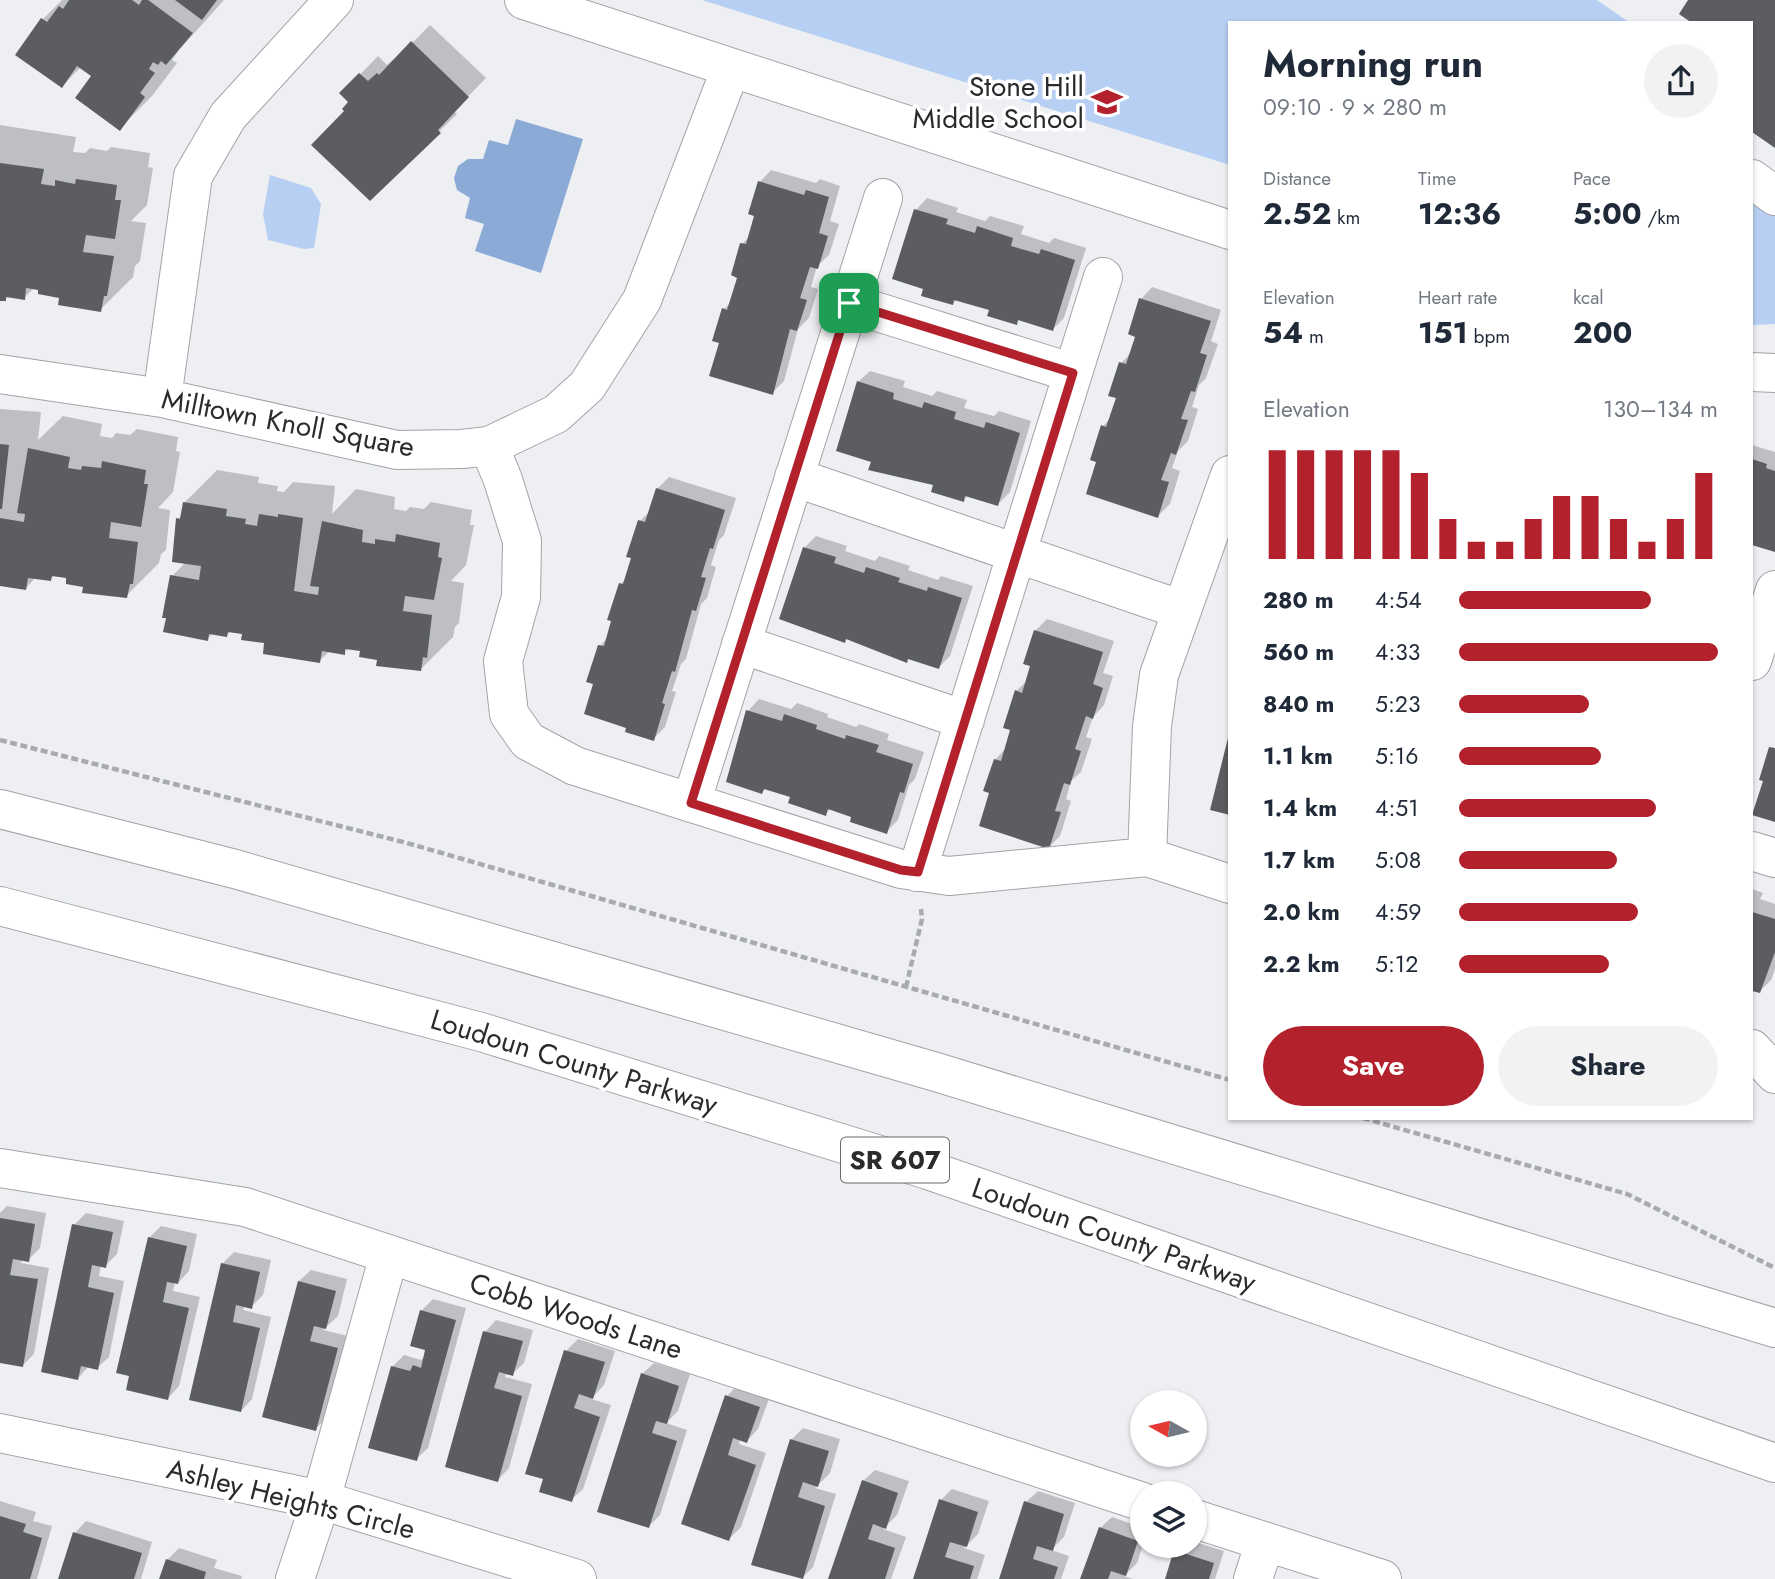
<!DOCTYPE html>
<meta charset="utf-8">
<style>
:root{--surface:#fff;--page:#f2f2f3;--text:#1f2937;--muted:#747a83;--accent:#b2212c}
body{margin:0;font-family:Jost,sans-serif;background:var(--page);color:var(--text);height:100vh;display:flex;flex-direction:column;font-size:26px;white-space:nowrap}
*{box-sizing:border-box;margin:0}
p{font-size:23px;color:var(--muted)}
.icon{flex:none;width:38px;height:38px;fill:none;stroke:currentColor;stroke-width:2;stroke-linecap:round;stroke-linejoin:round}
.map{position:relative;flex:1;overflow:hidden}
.panel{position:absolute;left:1228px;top:21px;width:525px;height:1099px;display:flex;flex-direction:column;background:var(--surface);border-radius:0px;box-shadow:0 2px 5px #0004}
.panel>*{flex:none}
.needle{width:46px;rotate:278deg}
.fabs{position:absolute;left:1130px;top:1390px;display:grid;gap:14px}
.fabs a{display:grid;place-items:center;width:77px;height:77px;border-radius:50%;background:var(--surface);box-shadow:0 2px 5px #0004;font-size:35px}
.pin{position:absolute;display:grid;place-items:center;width:60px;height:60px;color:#fff;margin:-30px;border-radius:14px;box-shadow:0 4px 10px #0006}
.round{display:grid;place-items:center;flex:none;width:74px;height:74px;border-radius:37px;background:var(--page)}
.summary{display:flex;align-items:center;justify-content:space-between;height:119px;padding:0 35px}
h1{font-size:38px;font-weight:700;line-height:52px}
.metrics{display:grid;grid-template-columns:repeat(3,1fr);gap:10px;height:119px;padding:7px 35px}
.metrics div{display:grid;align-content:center}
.metrics b{font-size:30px;font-weight:700}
.metrics small{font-size:19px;font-weight:400}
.metrics p{font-size:19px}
.chart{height:196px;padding:14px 35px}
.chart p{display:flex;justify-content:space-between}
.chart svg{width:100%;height:126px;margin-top:7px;stroke:var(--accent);stroke-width:6}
.button{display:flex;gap:14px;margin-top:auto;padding:14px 35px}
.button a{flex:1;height:80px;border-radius:42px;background:var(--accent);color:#fff;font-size:28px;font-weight:700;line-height:80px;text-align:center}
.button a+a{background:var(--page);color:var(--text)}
ul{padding:0 35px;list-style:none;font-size:23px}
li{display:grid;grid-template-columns:112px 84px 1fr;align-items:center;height:52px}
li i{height:18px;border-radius:9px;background:var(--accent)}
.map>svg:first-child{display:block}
</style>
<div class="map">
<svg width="1775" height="1579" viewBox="0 0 1775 1579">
<rect width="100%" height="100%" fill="#edeff3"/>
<path fill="#b6cff2" d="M702,0h895l33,23h-400v142z
M270,175l41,13 10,16 -7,44 -10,1 -36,-9 -5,-26z
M1752,200l23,16v108l-23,1z"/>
<path fill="#8babd6" d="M516,119l67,20 -42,134 -66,-22 9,-27 -19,-6 5,-20 -13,-8 -3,-12 4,-12 10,-7h15l6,-19 19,5z"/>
<path fill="#0003" d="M62,0h162l-45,50 -7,10 5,3 -25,33 -33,33 -26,-53 -12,-9 -19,19 -44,-32 25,-35z
M1690,0h85v146l-23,-16v-107z
M430,25l56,53 -32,33 3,3 -87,85 -23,-88 4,-9 -9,-9 36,-37 9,9 9,-8 1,1z
M0,125l76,12 -3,15 12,1 5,-5 17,3 4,-4 39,6 -2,14 5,1 -6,37 -16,16 15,2 -6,38 -5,5 -2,11 -33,33 -66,-22 -10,10 -15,-3 -4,5 -5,-1z
M771,170l45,13 4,-4 20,7 -10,35 9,3 -10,31 -12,11 -6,21 7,2 -9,29 -11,11 -14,52 -12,12 -51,-51 3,-33 8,-8 8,-25 2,-32 9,-9 6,-20 -7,-2 10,-31z
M927,198l31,10 -2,4 29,9 5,-5 34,10 -3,8 28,9 5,-5 32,10 -22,70 -11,11 -33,-10 -4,4 -25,-14 -34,-10 -4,5 -28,-17 -9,-77z
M1152,287l69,23 -10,31 7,3 -12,34 -7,7 -7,22 6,2 -10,32 -10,10 -6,17 8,3 -10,33 -12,12 -60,-55 5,-35 8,-8 7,-21 3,-34 11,-11 5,-16 4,-37z
M870,371l35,10 -2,6 29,9 5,-5 30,9 -3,8 30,8 5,-5 32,10 -21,71 -12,12 -30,-9 -4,5 -29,-16 -62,-23 -15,-79z
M0,409l41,3 -3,28 25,-24 39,8 -2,12 12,2 4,-5 14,2 7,-6 41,8 -2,14 4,1 -7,40 -15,16 12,2 -4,40 -5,4 -2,9 -33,33 -41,-11 -17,-9 -13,-1 -5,4 -14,-2 -10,11 -26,-4z
M1752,445l23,7v98l-23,-7z
M217,470l42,7 -1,6 20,3 -1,5 7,1 9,-10 42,4 -3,28 24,-25 39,8 -1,12 12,2 4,-4 14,2 7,-7 41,8 -2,15h4l-8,40 -15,16 13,2 -5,40 -4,4 -2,10 -33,33 -41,-12 -17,-8 -13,-2 -5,5 -14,-2 -11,10 -75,-28 -13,-2 -4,4 -14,-2 -6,6 -35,-63 14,-14 -8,-43 5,-5 1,-11z
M669,477l67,21 -12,37 -5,5 -8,25 5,2 -9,31 -6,6 -15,55 -5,5 -9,27 4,1 -11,35 -12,12 -25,-13 -32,-43 4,-37 8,-9 13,-53 6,-7 13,-56 11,-11 6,-21z
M816,536l31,10 -2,5 30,10 4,-5 31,10 -2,4 30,10 3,-4 32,10 -23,70 -11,11 -30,-9 -2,3 -60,-23 -3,3 -40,-93z
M1047,619l67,22 -11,32 10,3 -9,29 -11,12 -7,20 6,2 -11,33 -10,9 -5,18 5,2 -11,35 -11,11 -57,-55 3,-32 11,-12 7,-19 3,-38 12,-11 4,-15 3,-34z
M759,699l32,10 6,-6 31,11 -1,3 29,10 3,-3 30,10 -2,6 37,12 -9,27 -6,6 -11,35 -12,12 -33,-16 -22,-8 -6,6 -33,-18 -25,-9 -5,5 -14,-81z
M1752,889l11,4 -3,6 15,5v65l-4,11 -11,11 -8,-3z
M7,1206l39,7 -6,35 -12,12 -6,-1 -1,4 28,5 -15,86 -11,11 -23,-4v-148z
M86,1213l38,8 -7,33 -12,12 -4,-1 -2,11 25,5 -15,76 -12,11 -8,-2 -11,12 -4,-153z
M161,1226l36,8 -8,37 -11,12 -3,-1 -2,9 27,6 -21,89 -11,12 -19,-160z
M234,1252l37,8 -8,35 -12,12 -6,-1 -2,4 28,7 -19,82 -11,12 -19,-147z
M311,1270l36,9 -9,37 -15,14 25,6 -21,82 -12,11 -16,-148z
M433,1299l33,9 -38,140 -12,11 -24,-92 12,-12 17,5 5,-5 -5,-44z
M496,1320l37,10 -9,33 -12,11 -6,-1 -1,4 27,7 -23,84 -11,12 -13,-148z
M578,1339l37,12 -11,34 -13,14 20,6 -28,84 -12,11 -26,-22 -18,-6 39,-121z
M654,1363l36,11 -12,37 -12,12 21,7 -27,85 -11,11 -7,-152z
M738,1385l32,11 -12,33 -11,12 -7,-2 -1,5 27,9 -25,74 -12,12 -2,-143z
M803,1428l37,11 -10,34 -15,15 21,6 -23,73 -11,11 -11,-138z
M875,1470l34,11 -12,34 -14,14 23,8 -15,42h-61l33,-98z
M952,1489l37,12 -11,33 -14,14 21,7 -8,24h-62l26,-79z
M1038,1491l37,12 -11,34 -13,13 18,6 -8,23h-60l25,-77z
M0,1501l36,11 -3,9 19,5 -15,53h-37z
M1112,1517l31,11v17l-6,18 -13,13 9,3h-51l18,-51z
M86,1521l66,21 -11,37h-81l15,-46z
M1195,1542l29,9 -9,28h-48l9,-28 6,-6h13z
M179,1548l38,12 -3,8 28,8 -1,3h-80l6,-19z"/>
<path fill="#5b5d60" d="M69,0h63l7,5 3,-5h6l45,33 -27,32 -5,-4 -3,4 -5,-3 -4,7 6,4 -15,20 5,4 -25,34 -45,-33 16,-22 -14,-10 -15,22 -47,-33 26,-37 6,4 12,-16 4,3z
M175,0h42l-15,20z
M1688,0h87v148l-23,-16v-109h-60l-13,-9z
M411,41l58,56 -31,33 3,3 -71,68 -59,-56 33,-34 -2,-2 6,-7 -9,-9 20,-20 9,8 9,-8 2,2z
M0,163l44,6 -3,15 14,2v-6l20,4 1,-5 41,6 -2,15h6l-6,39 -29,-4 -3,17 31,4 -7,40h-3l-3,16 -43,-7 1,-7 -21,-4v-4l-12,-2 -1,12 -19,-3v4h-6z
M758,181l46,14 2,-5 23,7 -10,36 9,3 -10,33 -8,-2 -10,31 7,2 -10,31 -7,-2 -17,66 -64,-19 10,-33 -7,-2 10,-33 5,2 10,-32 -6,-3 9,-32 6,1 8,-28 -6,-2z
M914,209l34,10 -2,5 29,9 2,-7 36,12 -2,8 28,8 2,-5 34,11 -22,71 -35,-11 -1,5 -30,-9 2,-6 -35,-10 -1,5 -32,-9 2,-7 -31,-10z
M1139,298l72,23 -11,32 7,2 -12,37 -4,-1 -10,28 7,1 -12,35 -5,-2 -10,27 8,2 -11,36 -72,-24 10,-32 -6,-2 11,-35 5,2 10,-29 -8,-2 11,-34 7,2 9,-27 -7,-3z
M857,381l37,12 -1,6 29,9 2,-6 32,10 -2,7 30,9 2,-6 34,11 -22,73 -33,-10 -1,6 -33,-10 2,-7 -65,-15 3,-8 -35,-11z
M0,444l9,1 -7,64h-2z
M28,448l42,9 -2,11 13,2 1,-4 19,2 1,-7 44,9 -2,14h4l-7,43 -30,-5 -2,16 29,4 -5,42h-3l-3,14 -45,-5 1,-6 -17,-3v-6l-14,-2 -1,5 -23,-3 -2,12 -26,-4v-68l24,4 1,-8 -8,-1z
M1752,459l15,5 -1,4 9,3v81l-23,-7z
M656,488l69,22 -12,39 -3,-1 -9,29 5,1 -10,33 -4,-1 -17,62 -3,-1 -10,32 3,1 -11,37 -29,-9 1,-4 -42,-14 9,-30 -7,-2 12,-37 6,1 7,-25 -4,-1 12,-37 4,1 8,-26 -5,-1 12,-37 7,2z
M183,502l44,7 -1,7 20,3 -1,5 12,2 2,-12 19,3v-3l25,4 -9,73 24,4 1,-8 -9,-1 12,-65 41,9 -1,12 13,2v-5l20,3 1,-8 44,9 -2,14 4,1 -8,42 -29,-4 -2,15 29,4 -5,43 -4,-1 -2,14 -45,-5 1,-6 -18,-3 1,-6 -15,-2v6l-23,-4 -2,12 -57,-9 1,-11 -23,-3 1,-6 -14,-2 -1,5 -18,-3 -1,7 -45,-9 3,-14h-4l8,-43 29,5 2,-14 -29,-4 4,-44 4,1z
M803,547l33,10 -2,6 30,10 2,-6 34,11 -2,4 29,9 1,-4 34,11 -23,71 -31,-10 -1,4 -61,-24 -1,4 -66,-24z
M1034,630l69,22 -10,32 10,4 -10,31 -7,-3 -11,33 6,2 -11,34 -6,-2 -9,28 6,1 -12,37 -70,-23 10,-33 -6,-2 11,-32 7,2 9,-31 -7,-2 12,-38 7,3 8,-27 -7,-2z
M746,710l36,11 2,-7 33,11 -1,4 29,10 1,-4 33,10 -3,7 37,12 -9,29 -4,-1 -13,42 -37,-12 1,-5 -23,-8 -2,7 -38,-13 2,-6 -26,-8 -2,5 -36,-12z
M1229,734h1v81l-20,-5z
M1769,747l6,1v74l-23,-7 11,-34 -4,-1z
M1752,912l23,7v33l-15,41 -8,-2z
M0,1218l35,6 -6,38 -16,-3 -3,16 28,4 -15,88 -23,-4z
M72,1224l41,8 -7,36 -14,-3 -4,22 26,6 -16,77 -17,-4 -3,14 -37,-8z
M148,1237l39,9 -9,38 -11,-2 -4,20 26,6 -21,92 -42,-10 3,-14 -13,-3z
M221,1263l39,9 -8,37 -16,-4 -3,17 27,6 -19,84 -52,-12z
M298,1281l38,10 -10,38 -12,-3 -4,15 28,7 -22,83 -54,-14z
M420,1310l36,10 -39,141 -49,-13 23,-82 19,5 3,-6 8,3 4,-18 -15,-4z
M483,1331l40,10 -10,35 -14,-4 -5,16 28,8 -24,86 -53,-15z
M564,1350l41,12 -12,37 -14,-5 -5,14 26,9 -28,85 -33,-10 4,-13 -18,-5z
M641,1373l38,13 -12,38 -11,-3 -4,12 25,8 -28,87 -52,-16z
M725,1395l35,12 -13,36 -14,-5 -5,17 28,10 -27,76 -48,-17z
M790,1439l39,12 -11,36 -15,-5 -5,15 27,9 -22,73 -52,-14z
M862,1480l36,13 -12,36 -13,-5 -5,15 27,9 -10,31h-57z
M939,1499l39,13 -11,35 -17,-5 -5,15 29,9 -4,13h-57z
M1024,1501l40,13 -11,37 -16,-5 -4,13 25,8 -4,12h-55z
M0,1516l26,8 -3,8 19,6 -12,41h-30z
M1099,1527l39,14 -12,35 -15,-5 -3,8h-28z
M73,1532l69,21 -8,26h-76z
M1174,1550l40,13 -5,16h-44z
M166,1559l40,13 -2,7h-45z"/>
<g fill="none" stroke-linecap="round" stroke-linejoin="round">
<defs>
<path id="minor" d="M524,0l706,230
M1752,179l23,17
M849,303l224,70
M1752,372l23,1
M0,374l162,24 235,52 65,-1 27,-3 67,-32 31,-28 55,-86 89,-232
M162,398l31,-222 35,-60 106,-116
M489,446l14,34 19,61 -1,56 -18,64 6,53 19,27 47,25 326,103 48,7 198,-19 83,27
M794,477l388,133
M741,644l224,76
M1752,661l23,-71
M691,803l192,-605
M1752,851l23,7
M1147,857l5,-131 7,-51 71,-200
M917,872l186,-595
M1752,1049l23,25
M0,1168l245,39 898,295
M0,1433l321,67 256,79
M1195,1519l187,60
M295,1579l26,-79 68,-245
M1253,1579l12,-37"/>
<path id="major" d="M0,809l235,60 701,203 839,256
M0,906l481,126 447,138 847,293"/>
</defs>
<use href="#minor" stroke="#a2a4a7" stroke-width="40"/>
<use href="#major" stroke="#a2a4a7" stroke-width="40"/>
<path stroke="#a8aaad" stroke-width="4.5" stroke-dasharray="7 3.5" stroke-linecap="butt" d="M1694,23v-1
M0,740l407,103 823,237
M906,987l16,-68 -1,-10
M1363,1118l264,76 148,74"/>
<use href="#minor" stroke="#fff" stroke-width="38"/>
<use href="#major" stroke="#fff" stroke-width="38"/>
</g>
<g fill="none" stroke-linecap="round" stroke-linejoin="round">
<defs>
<path id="route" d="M849,303l224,70 -155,499 -17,-2 -210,-67z"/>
</defs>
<use href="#route" stroke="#fff" stroke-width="14"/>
<use href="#route" stroke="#b2212c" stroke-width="9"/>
</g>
<defs>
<symbol id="school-bare" viewBox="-9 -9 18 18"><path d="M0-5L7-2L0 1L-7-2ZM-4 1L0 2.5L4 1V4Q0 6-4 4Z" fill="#b2212c" stroke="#fff" stroke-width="2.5" paint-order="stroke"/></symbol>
</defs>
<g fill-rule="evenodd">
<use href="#school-bare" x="1085" y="80" width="44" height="44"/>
</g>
<g text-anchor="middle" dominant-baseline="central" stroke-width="7" stroke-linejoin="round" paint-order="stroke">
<rect fill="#fff" stroke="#6a6b6b" stroke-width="2" x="841" y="1137.5" width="108" height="45" rx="5"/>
<g font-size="26" font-weight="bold" fill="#2a2b2c">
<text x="895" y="1160">SR 607</text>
</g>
<g font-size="28" fill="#2a2b2c" stroke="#fff" text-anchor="end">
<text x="1084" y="86">Stone Hill<tspan x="1084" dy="32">Middle School</tspan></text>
</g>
<g font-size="28" fill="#2a2b2c" stroke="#fff">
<text transform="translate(288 423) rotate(11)">Milltown Knoll Square</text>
<text transform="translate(574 1062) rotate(17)">Loudoun County Parkway</text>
<text transform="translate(1114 1235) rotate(19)">Loudoun County Parkway</text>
<text transform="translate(576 1316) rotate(18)">Cobb Woods Lane</text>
<text transform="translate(291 1499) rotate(14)">Ashley Heights Circle</text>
</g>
</g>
</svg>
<div class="fabs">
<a><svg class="needle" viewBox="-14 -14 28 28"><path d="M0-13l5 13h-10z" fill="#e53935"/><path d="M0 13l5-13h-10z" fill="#747a83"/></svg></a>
<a><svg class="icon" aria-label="layers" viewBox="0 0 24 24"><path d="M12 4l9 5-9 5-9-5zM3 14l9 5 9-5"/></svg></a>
</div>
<div class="pin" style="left:849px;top:303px;background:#1e9e55"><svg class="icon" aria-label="arrive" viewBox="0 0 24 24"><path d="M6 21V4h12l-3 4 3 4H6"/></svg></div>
<section class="panel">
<div class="summary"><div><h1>Morning run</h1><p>09:10 · 9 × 280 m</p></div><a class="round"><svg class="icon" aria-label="share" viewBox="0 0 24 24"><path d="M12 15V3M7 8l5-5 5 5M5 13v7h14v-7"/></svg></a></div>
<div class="metrics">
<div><p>Distance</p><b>2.52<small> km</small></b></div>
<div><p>Time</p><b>12:36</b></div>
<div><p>Pace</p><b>5:00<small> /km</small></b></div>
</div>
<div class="metrics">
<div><p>Elevation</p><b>54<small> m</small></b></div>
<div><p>Heart rate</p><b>151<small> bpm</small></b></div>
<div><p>kcal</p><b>200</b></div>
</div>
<div class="chart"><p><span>Elevation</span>130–134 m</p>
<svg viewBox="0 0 160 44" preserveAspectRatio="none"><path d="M5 44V6M15 44V6M25 44V6M35 44V6M45 44V6M55 44V14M65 44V30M75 44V38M85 44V38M95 44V30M105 44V22M115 44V22M125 44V30M135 44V38M145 44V30M155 44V14"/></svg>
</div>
<ul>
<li><b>280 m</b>4:54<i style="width:74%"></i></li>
<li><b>560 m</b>4:33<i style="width:100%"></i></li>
<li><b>840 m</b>5:23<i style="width:50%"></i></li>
<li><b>1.1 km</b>5:16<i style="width:55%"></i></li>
<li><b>1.4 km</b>4:51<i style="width:76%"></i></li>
<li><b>1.7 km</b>5:08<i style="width:61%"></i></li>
<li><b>2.0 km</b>4:59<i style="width:69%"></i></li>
<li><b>2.2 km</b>5:12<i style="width:58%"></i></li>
</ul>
<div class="button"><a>Save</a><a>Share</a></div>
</section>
</div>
